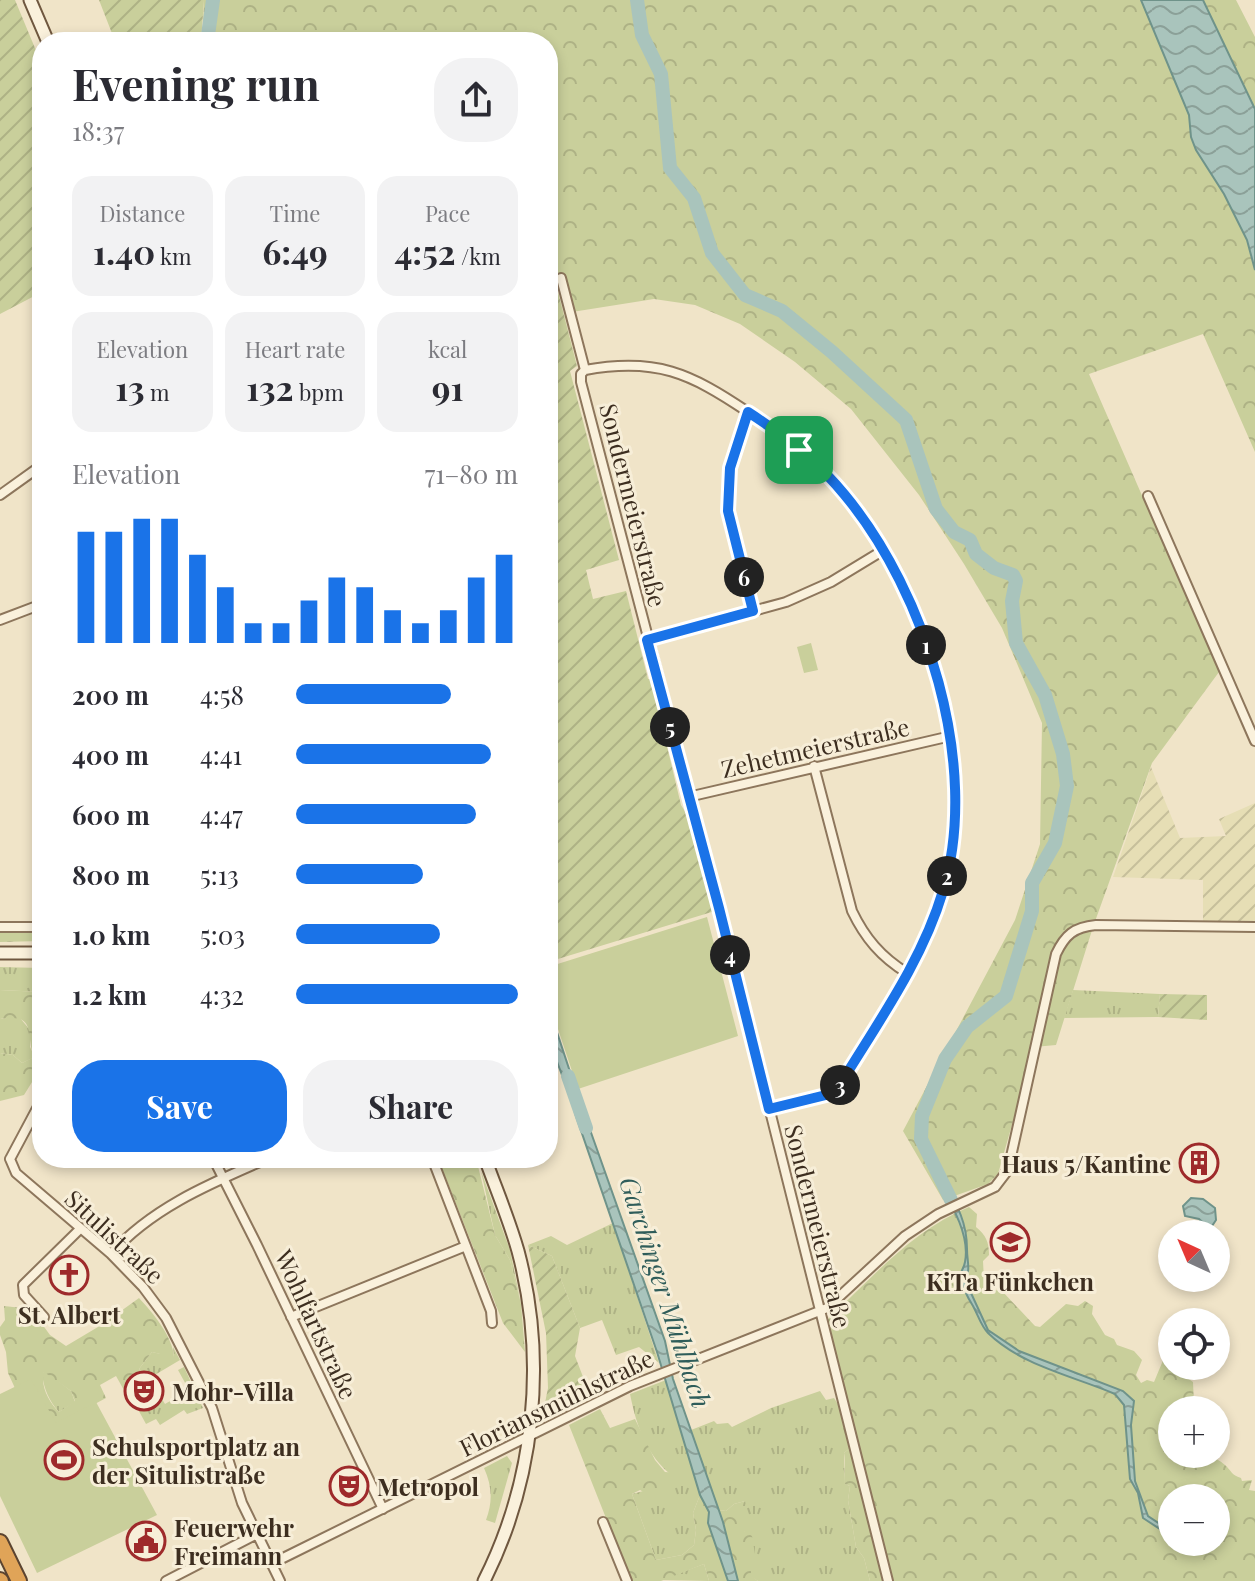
<!DOCTYPE html>
<meta charset="utf-8">
<style>
:root{--surface:#fff;--page:#f2f2f3;--text:#2b2b33;--muted:#7c7c81;--accent:#1a73e8}
body{margin:0;font-family:"Playfair Display",serif;background:var(--page);color:var(--text);height:100vh;display:flex;flex-direction:column;font-size:30px;white-space:nowrap}
*{box-sizing:border-box;margin:0}
p{font-size:26px;color:var(--muted)}
.icon{flex:none;width:44px;height:44px;fill:none;stroke:currentColor;stroke-width:2;stroke-linecap:round;stroke-linejoin:round}
.map{position:relative;flex:1;overflow:hidden}
.panel{position:absolute;left:32px;top:32px;width:526px;height:1136px;display:flex;flex-direction:column;background:var(--surface);border-radius:32px;box-shadow:0 4px 12px #0003}
.panel>*{flex:none}
.needle{width:52px;rotate:316deg}
.tools{position:absolute;left:1158px;top:1220px;display:grid;gap:16px}
.tools a{display:grid;place-items:center;width:72px;height:72px;border-radius:50%;background:var(--surface);box-shadow:0 4px 12px #0003;font-size:40px}
.pin{position:absolute;display:grid;place-items:center;width:68px;height:68px;color:#fff;margin:-34px;border-radius:16px;box-shadow:0 4px 12px #0006}
.km{position:absolute;width:40px;height:40px;margin:-20px;border-radius:50%;background:#222;color:#fff;font-size:22px;line-height:40px;text-align:center}
.round{display:grid;place-items:center;flex:none;width:84px;height:84px;border-radius:32px;background:var(--page)}
.overview{display:flex;align-items:center;justify-content:space-between;height:136px;padding:0 40px}
h1{font-size:44px;font-weight:700;line-height:60px}
.figures{display:grid;grid-template-columns:repeat(3,1fr);gap:12px;height:136px;padding:8px 40px}
.figures div{display:grid;align-content:center;border-radius:20px;background:var(--page);text-align:center}
.figures b{font-size:34px;font-weight:700}
.figures small{font-size:22px;font-weight:400}
.figures p{font-size:22px}
.chart{height:224px;padding:16px 40px}
.chart p{display:flex;justify-content:space-between}
.chart svg{width:100%;height:144px;margin-top:8px;stroke:var(--accent);stroke-width:6}
.primary-button{display:flex;gap:16px;margin-top:auto;padding:16px 40px}
.primary-button a{flex:1;height:92px;border-radius:32px;background:var(--accent);color:#fff;font-size:32px;font-weight:700;line-height:92px;text-align:center}
.primary-button a+a{background:var(--page);color:var(--text)}
ul{padding:0 40px;list-style:none;font-size:26px}
li{display:grid;grid-template-columns:128px 96px 1fr;align-items:center;height:60px}
li i{height:20px;border-radius:10px;background:var(--accent)}
.map>svg:first-child{display:block}
</style>
<div class="map">
<svg width="1255" height="1581" viewBox="0 0 1255 1581">
<defs>
<pattern id="farmland-furrows" width="10" height="10" patternUnits="userSpaceOnUse" patternTransform="scale(2)"><rect width="10" height="10" fill="#e6deb5"/><path d="M-1 1l2-2M0 10L10 0M9 11l2-2" fill="none" stroke="#c6bf9b"/></pattern>
<pattern id="grass-tufts" width="24" height="20" patternUnits="userSpaceOnUse" patternTransform="scale(2)"><rect width="24" height="20" fill="#c9cf9b"/><path d="M3 7l-1-3M5 7V3M7 7l1-3M15 17l-1-3M17 17v-4M19 17l1-3" fill="none" stroke="#aeb285"/></pattern>
<pattern id="forest-crowns" width="20" height="18" patternUnits="userSpaceOnUse" patternTransform="scale(2)"><rect width="20" height="18" fill="#c9cf9b"/><path d="M2 6a3 3 0 1 1 6 0M12 15a3 3 0 1 1 6 0" fill="none" stroke="#aeb285"/></pattern>
<pattern id="garden-furrows" width="10" height="10" patternUnits="userSpaceOnUse" patternTransform="scale(2)"><rect width="10" height="10" fill="#c9cf9b"/><path d="M-1 1l2-2M0 10L10 0M9 11l2-2" fill="none" stroke="#aeb285"/></pattern>
<pattern id="water-waves" width="16" height="10" patternUnits="userSpaceOnUse" patternTransform="scale(2)"><rect width="16" height="10" fill="#a9c4bc"/><path d="M0 5q4-4 8 0t8 0" fill="none" stroke="#8ba098"/></pattern>
</defs>
<rect width="100%" height="100%" fill="#f0e4c8"/>
<path fill="url(#farmland-furrows)" d="M1151,767l29,71 46,-2 -7,-17 36,-16v121l-52,-3v-41l-90,-3z"/>
<path fill="url(#grass-tufts)" d="M0,967l42,1v24l-42,-2z
M1073,990l87,4 -2,23 -94,1z
M13,1017l7,1 10,12v17l5,10 -13,6 -9,-8 -13,-2v-34z
M481,1171l29,79 11,54 -11,-44 -15,-25z
M613,1223l46,140 -20,-16 -23,8 -14,-35 -22,8 -28,-72 -24,-11 23,-9 16,9z
M173,1347l7,13 -32,19 -9,-10 13,-17 22,5z
M184,1367l19,41 -16,6 -3,-4 -24,15 -4,-6 -10,5 -17,-31 22,-12 14,23 24,-14 -11,-20z
M45,1371l26,20 4,11 -16,10c-10,-11 -15,-23 -17,-38z
M666,1380l34,115 -7,18 3,17 -2,15 -12,10 -26,5 -24,-66 48,-13c-31,-19 -43,-52 -50,-87z
M820,1391l6,9 8,-2 7,11 9,39 -6,5 1,31 5,2 -2,14 8,47 8,11 6,23h-112l-7,-4v-22l-7,-24 1,-30 -11,3 -8,7 -7,-1 -28,-80 23,-9 3,3 11,-1 4,4 39,-19z
M507,1456l5,7 -17,60 -9,-3c7,-19 6,-34 -2,-52z
M704,1564l5,17 -48,-1z"/>
<path fill="url(#forest-crowns)" fill-rule="evenodd" d="M204,0h937l48,115 2,22 5,13 28,44 23,46 8,30v182l-52,-118 -114,40 130,298 -67,91 -59,164 -37,118 -22,2 -36,127 -10,10 -45,16 -40,-69 112,-211 25,-76 2,-121 -40,-95 -38,-64 -45,-69 -68,-86 -56,-47 -55,-38 -45,-19 -41,-6 -82,13 -12,-30 -12,4v-244h-343l-2,-18z
M1203,0h33l19,37v72z
M0,931l42,1v9l-42,1z
M0,990l42,2v74l-18,29 -24,6v-48l13,2 9,8 12,-6c-9,-23 4,-44 -34,-38z
M438,1158h38l19,77 15,25 11,44 4,48 -22,-29z
M969,1207l8,7 -1,13c10,8 13,15 13,28l-6,6 1,19 10,10 8,1 33,35 5,1 26,-23 12,2 7,-5 8,5 -1,8 13,21 9,4 3,6 17,6 8,9 -6,15 5,8 6,-3 7,2 10,-24 8,-5v13h5v5l16,11 1,22 13,6h-35v44c19,0 38,-3 53,11 7,6 6,10 16,13l1,3 10,-1 -3,10 6,1v90h-363l-66,-260c45,-42 85,-90 143,-114zM1172,1498h44v44h-44z
M139,1298c14,15 34,39 35,59l-7,4 -7,-7 -8,-2 -13,17 9,10 -23,13 -9,-16 -16,9 6,13 -54,29 -26,-15 -18,-39 -2,-21 -6,-17v-8l5,-7 -1,-14 27,3 19,26 16,11 37,-22zM44,1372l27,19 4,10 -16,11c-10,-10 -19,-26 -15,-40z
M600,1409l10,19 25,-9 20,41 10,12 13,1 3,9 -34,12 -7,-4 -8,4 24,66 26,-5 12,-10 2,-15 -3,-17 7,-18 9,17 -1,11 20,58h-19l-5,-17 -43,17h-30l-62,-156z
M850,1448l34,133h-14l-6,-23 -8,-11 -8,-47 2,-14 -5,-2c-1,-11 1,-20 -1,-31z
M745,1501l5,23 -6,7 8,5 3,18 -4,1v21l7,5h-20l-19,-71 7,1 8,-7z"/>
<path fill="url(#garden-furrows)" d="M0,0h15l27,65v227l-42,22z
M99,0h105l-3,42h-99l11,-6z
M557,288l20,78 -7,5 49,189 -33,10 7,29 33,-8 22,88h3l30,126 10,16 24,90 -167,51v-671z
M1160,994l47,1v25l-49,-3z
M528,1245l24,11 28,72 -5,28 15,39 -38,20 -8,-7 4,-20 -2,-55z"/>
<path fill="#c9cf9b" d="M811,643l7,27 -14,3 -7,-26z
M707,917l31,119 -160,53 -30,-90v-32z
M31,1379l25,44 40,-21 61,113 -120,58 -37,-77v-102z"/>
<path fill="url(#water-waves)" stroke="#6f938a" stroke-width="2" d="M1141,0h62l52,109v161l-8,-30 -23,-46 -28,-44 -5,-13 -2,-22z
M548,1005l29,88 -7,3 -22,-58z
M583,1110l82,231 8,38 50,143 15,59h-10l-20,-58 1,-11 -9,-17 -43,-143 -82,-239z
M944,1184c14,21 23,40 23,65 0,13 4,20 -2,31l23,50 31,21 104,40 11,10 -3,24 4,56 13,35 24,16v5l-29,-19 -5,-25 -8,-14 -6,-74 -9,-11c-42,-18 -93,-28 -127,-61 -7,-7 -10,-18 -15,-27 -5,-8 -10,-17 -12,-27 -2,-7 3,-10 4,-17 5,-26 -12,-55 -24,-75z
M1191,1198l12,1 12,9 1,12 -6,9 -11,-10 -14,-3 -2,-10z"/>
<g fill="none" stroke-linecap="round" stroke-linejoin="round">
<path stroke="#6f938a" stroke-width="2" d="M548,487v1"/>
<path stroke="#a9c4bc" stroke-width="14" d="M637,0l5,35 19,39 9,94 24,30 18,55 33,42 37,16 50,41 74,68 30,89 18,23 16,8 6,14 18,14 19,7 3,6 -4,20 4,42 29,52 18,59 4,32 -12,57 -23,40v28l-26,85 -39,31 -22,32 -23,57 -1,23 30,61
M207,42l6,-42
M568,1076l18,52"/>
<defs>
<path id="minor" d="M561,278l24,92 -4,4v8l138,526 169,673
M585,370c71,-13 105,3 163,42 35,23 69,50 96,82 69,81 122,231 111,338 -11,96 -68,175 -117,256l-8,6 -61,15
M748,412l-18,56 -2,43 25,100
M0,495l42,-30
M1148,496l107,245
M0,620l42,-16
M647,640l139,-38 45,-20 51,-31
M814,766l38,145c13,27 29,46 55,62
M688,797l263,-61
M0,927h42
M213,1158l44,87 126,264
M432,1158l59,153 1,12
M10,1159l6,14 95,81 32,33 23,31 46,90 30,95 38,78
M10,1159l32,-60
M111,1254c41,-47 103,-72 158,-96
M44,1317l-20,-22 -1,-10 57,-56
M291,1317l175,-71
M603,1522l24,59
M271,1564l359,-178 197,-78 78,-72 33,-22 57,-27 13,-17 48,-216c9,-19 18,-27 40,-29l159,2
M166,1581l89,-46"/>
<path id="secondary" d="M30,0l18,42
M0,953h42
M484,1581c51,-101 63,-221 34,-330 -9,-32 -22,-62 -33,-93"/>
<path id="motorway" d="M0,1542l19,39
M0,1580l1,1"/>
</defs>
<use href="#minor" stroke="#8d765c" stroke-width="12"/>
<use href="#secondary" stroke="#6f573f" stroke-width="15"/>
<use href="#motorway" stroke="#5b4430" stroke-width="18"/>
<use href="#minor" stroke="#faf1dc" stroke-width="8"/>
<use href="#secondary" stroke="#faf1dc" stroke-width="11"/>
<use href="#motorway" stroke="#e0a458" stroke-width="14"/>
</g>
<g fill="none" stroke-linecap="round" stroke-linejoin="round">
<defs>
<path id="route" d="M748,412c34,22 70,50 96,82 82,98 137,272 99,397 -21,71 -67,134 -105,197l-8,6 -61,15 -50,-201 -72,-268 106,-29 -25,-100 2,-43z"/>
</defs>
<use href="#route" stroke="#fff" stroke-width="16"/>
<use href="#route" stroke="#1a73e8" stroke-width="10"/>
</g>
<defs>
<symbol id="building-ring" viewBox="-11 -11 22 22"><circle r="9.5" fill="#f7eed8" stroke="#9e2a2b" stroke-width="1.5"/><path d="M-4-6H4V6H1V3H-1V6H-4ZM-2.5-4.3h1.7v1.8h-1.7ZM.8-4.3h1.7v1.8H.8ZM-2.5-1h1.7V.8h-1.7ZM.8-1h1.7V.8H.8Z" fill="#9e2a2b"/></symbol>
<symbol id="school-ring" viewBox="-11 -11 22 22"><circle r="9.5" fill="#f7eed8" stroke="#9e2a2b" stroke-width="1.5"/><path d="M0-5L7-2L0 1L-7-2ZM-4 1L0 2.5L4 1V4Q0 6-4 4Z" fill="#9e2a2b"/></symbol>
<symbol id="church-ring" viewBox="-11 -11 22 22"><circle r="9.5" fill="#f7eed8" stroke="#9e2a2b" stroke-width="1.5"/><path d="M-1.2-6h2.4v3.5h3.3v2.4h-3.3V6h-2.4V-.1h-3.3v-2.4h3.3Z" fill="#9e2a2b"/></symbol>
<symbol id="theatre-ring" viewBox="-11 -11 22 22"><circle r="9.5" fill="#f7eed8" stroke="#9e2a2b" stroke-width="1.5"/><path d="M-5-5.5Q0-4 5-5.5V0Q5 5 0 6Q-5 5-5 0ZM-3.3-2.5H-1v1.5H-3.3ZM1-2.5H3.3v1.5H1ZM-2.8 1Q0 5.5 2.8 1Z" fill="#9e2a2b"/></symbol>
<symbol id="stadium-ring" viewBox="-11 -11 22 22"><circle r="9.5" fill="#f7eed8" stroke="#9e2a2b" stroke-width="1.5"/><path d="M0-5a6.5 5 0 1 0 0 10a6.5 5 0 1 0 0-10ZM-3.5-1.8h7v3.6h-7Z" fill="#9e2a2b"/></symbol>
<symbol id="civic-ring" viewBox="-11 -11 22 22"><circle r="9.5" fill="#f7eed8" stroke="#9e2a2b" stroke-width="1.5"/><path d="M-.6-6.5H3V-4.5H.6V-3L4-1V1h2V6H-6V1h2V-1L-.6-3ZM-1.2 2.5V6h2.4V2.5Z" fill="#9e2a2b"/></symbol>
</defs>
<g fill-rule="evenodd">
<use href="#building-ring" x="1177" y="1141" width="44" height="44"/>
<use href="#school-ring" x="988" y="1220" width="44" height="44"/>
<use href="#church-ring" x="47" y="1253" width="44" height="44"/>
<use href="#theatre-ring" x="122" y="1369" width="44" height="44"/>
<use href="#stadium-ring" x="42" y="1438" width="44" height="44"/>
<use href="#theatre-ring" x="327" y="1464" width="44" height="44"/>
<use href="#civic-ring" x="124" y="1519" width="44" height="44"/>
</g>
<g text-anchor="middle" dominant-baseline="central" stroke-width="6" stroke-linejoin="round" paint-order="stroke">
<g font-size="24" fill="#3d2e20" stroke="#f7eed8">
<text transform="translate(634 505) rotate(76)">Sondermeierstraße</text>
<text transform="translate(815 747) rotate(-13)">Zehetmeierstraße</text>
<text transform="translate(819 1226) rotate(76)">Sondermeierstraße</text>
<text transform="translate(115 1236) rotate(43)">Situlistraße</text>
<text transform="translate(317 1324) rotate(65)">Wohlfartstraße</text>
<text transform="translate(556 1402) rotate(-26)">Floriansmühlstraße</text>
</g>
<g font-size="24" font-weight="bold" fill="#3d2e20" stroke="#f7eed8" text-anchor="start">
<text x="1171" y="1163" text-anchor="end">Haus 5/Kantine</text>
<text x="1010" y="1281" text-anchor="middle">KiTa Fünkchen</text>
<text x="69" y="1314" text-anchor="middle">St. Albert</text>
<text x="172" y="1391">Mohr-Villa</text>
<text x="92" y="1446">Schulsportplatz an<tspan x="92" dy="28">der Situlistraße</tspan></text>
<text x="377" y="1486">Metropol</text>
<text x="174" y="1527">Feuerwehr<tspan x="174" dy="28">Freimann</tspan></text>
</g>
<g font-size="26" font-style="italic" fill="#2f5d5a" stroke="#f7eed8">
<text transform="translate(666 1292) rotate(72)">Garchinger Mühlbach</text>
</g>
</g>
</svg>
<div class="tools">
<a><svg class="needle" viewBox="-14 -14 28 28"><path d="M0-13l5 13h-10z" fill="#e53935"/><path d="M0 13l5-13h-10z" fill="#7c7c81"/></svg></a>
<a><svg class="icon" aria-label="locate" viewBox="0 0 24 24"><circle cx="12" cy="12" r="6"/><path d="M12 2v4M12 18v4M2 12h4M18 12h4"/></svg></a>
<a>+</a>
<a>−</a>
</div>
<div class="pin" style="left:799px;top:450px;background:#1e9e55"><svg class="icon" aria-label="arrive" viewBox="0 0 24 24"><path d="M6 21V4h12l-3 4 3 4H6"/></svg></div>
<b class="km" style="left:926px;top:645px">1</b>
<b class="km" style="left:947px;top:876px">2</b>
<b class="km" style="left:840px;top:1085px">3</b>
<b class="km" style="left:730px;top:955px">4</b>
<b class="km" style="left:670px;top:727px">5</b>
<b class="km" style="left:744px;top:577px">6</b>
<section class="panel">
<div class="overview"><div><h1>Evening run</h1><p>18:37</p></div><a class="round"><svg class="icon" aria-label="share" viewBox="0 0 24 24"><path d="M12 15V3M7 8l5-5 5 5M5 13v7h14v-7"/></svg></a></div>
<div class="figures">
<div><p>Distance</p><b>1.40<small> km</small></b></div>
<div><p>Time</p><b>6:49</b></div>
<div><p>Pace</p><b>4:52<small> /km</small></b></div>
</div>
<div class="figures">
<div><p>Elevation</p><b>13<small> m</small></b></div>
<div><p>Heart rate</p><b>132<small> bpm</small></b></div>
<div><p>kcal</p><b>91</b></div>
</div>
<div class="chart"><p><span>Elevation</span>71–80 m</p>
<svg viewBox="0 0 160 44" preserveAspectRatio="none"><path d="M5 44V10M15 44V10M25 44V6M35 44V6M45 44V17M55 44V27M65 44V38M75 44V38M85 44V31M95 44V24M105 44V27M115 44V34M125 44V38M135 44V34M145 44V24M155 44V17"/></svg>
</div>
<ul>
<li><b>200 m</b>4:58<i style="width:70%"></i></li>
<li><b>400 m</b>4:41<i style="width:88%"></i></li>
<li><b>600 m</b>4:47<i style="width:81%"></i></li>
<li><b>800 m</b>5:13<i style="width:57%"></i></li>
<li><b>1.0 km</b>5:03<i style="width:65%"></i></li>
<li><b>1.2 km</b>4:32<i style="width:100%"></i></li>
</ul>
<div class="primary-button"><a>Save</a><a>Share</a></div>
</section>
</div>
